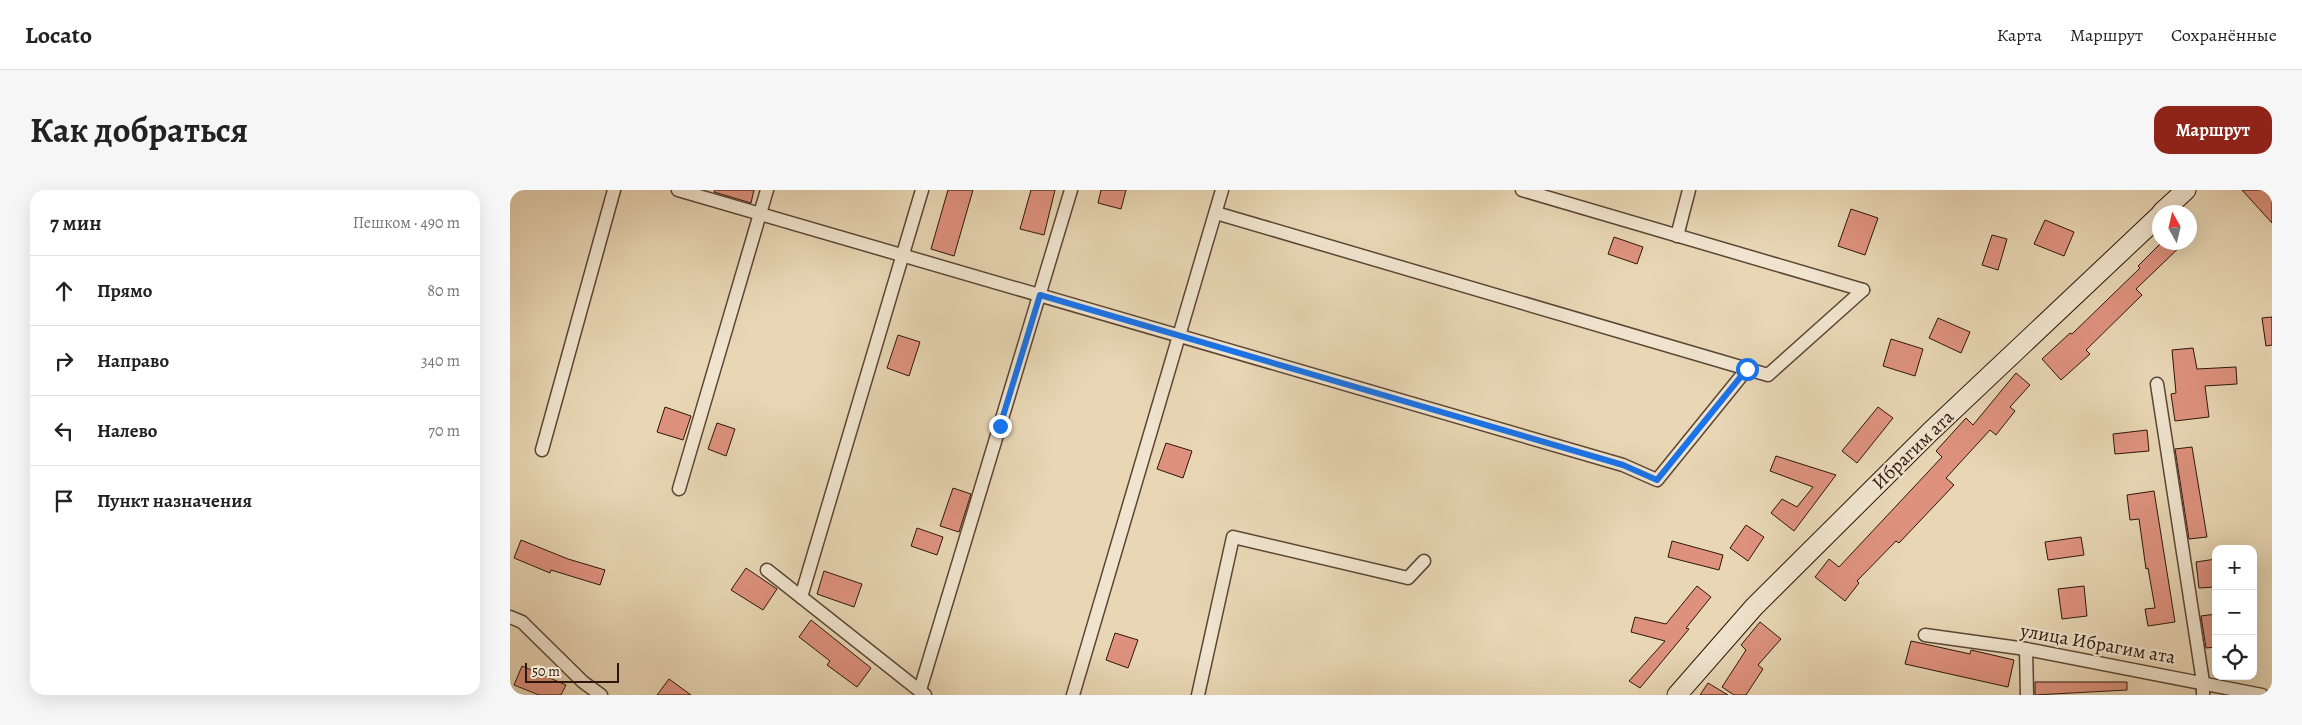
<!DOCTYPE html>
<html lang="ru">
<head>
<meta charset="utf-8">
<style>
	:root { --surface:#fff; --page:#f6f6f6; --text:#222; --muted:#767676; --line:#e0e0e0; --accent:#8f2418 }
	body { margin:0; font-family:Alegreya,serif; background:var(--page); color:var(--text) }
	.controls { position:absolute; right:15px; bottom:15px; display:grid; overflow:hidden; border-radius:10px; box-shadow:0 5px 20px #0002 }
	.controls button { width:45px; height:45px; display:grid; place-items:center; padding:0; border:0; border-bottom:1px solid var(--line); background:var(--surface); color:var(--text); font:25px sans-serif }
	.compass { position:absolute; left:1642px; top:15px; width:45px; height:45px; border-radius:50%; background:var(--surface); box-shadow:0 5px 20px #0002; rotate:352deg }
	.scale { position:absolute; left:15px; bottom:12px; width:94px; box-sizing:border-box; padding-left:5px; border:2px solid #2c160b; border-top:0; font-size:14px; line-height:18px; white-space:nowrap; color:#2c160b; -webkit-text-stroke:4px #f0e4ce; paint-order:stroke }
	.stop { position:absolute; width:15px; height:15px; margin:-11px; border:4px solid #1a73e8; border-radius:50%; background:#fff }
	.stop.end { background:#1a73e8; border-color:#fff; box-shadow:0 1px 5px #0008 }
	.list { margin:0; padding:0; list-style:none }
	h2 { display:flex; justify-content:space-between; align-items:center; height:65px; margin:0; padding:0 20px; font-size:21px }
	h2 small { font-size:16px; font-weight:400; color:var(--muted) }
	.list li { display:grid; grid-template-columns:32px 1fr auto; gap:15px; align-items:center; box-sizing:border-box; height:70px; padding:0 20px; border-top:1px solid var(--line) }
	.list b { display:block; font-size:19px; white-space:nowrap }
	.list em { font-size:16px; font-style:normal; color:var(--muted) }
	.icon { flex:none; width:28px; height:28px; fill:none; stroke:currentColor; stroke-width:2; stroke-linecap:round; stroke-linejoin:round }
	.map { position:relative; flex:none; width:1762px; height:505px; overflow:hidden; border-radius:15px }
	header { display:flex; align-items:center; gap:30px; box-sizing:border-box; height:70px; padding:0 25px; background:var(--surface); border-bottom:1px solid var(--line) }
	header strong { font-size:24px }
	nav { display:flex; gap:28px; margin-inline-start:auto; font-size:18px }
	.intro { display:flex; align-items:center; justify-content:space-between; box-sizing:border-box; height:120px; padding:0 30px }
	h1 { margin:0; font-size:35px }
	.button { padding:12px 22px; border-radius:15px; background:var(--accent); color:#fff; font-size:18px; font-weight:700 }
	main { display:flex; gap:30px; padding:0 30px }
	aside { flex:1; background:var(--surface); border-radius:15px; box-shadow:0 5px 20px #0002 }
	.map>svg:first-child { display:block }
	.building { fill:#de927e; stroke:#2c160b }
	.lines { fill:none; stroke-linecap:round; stroke-linejoin:round }
	.street-casing { stroke:#5b4635; stroke-width:15 }
	.secondary-casing { stroke:#2c160b; stroke-width:21 }
	.street { stroke:#f0e4ce; stroke-width:12 }
	.secondary { stroke:#f0e4ce; stroke-width:19 }
	.route { stroke:#1a73e8; stroke-width:6 }
	.labels { text-anchor:middle; dominant-baseline:central; stroke-width:4.5; stroke-linejoin:round; paint-order:stroke }
	.street-label { font-size:19px; fill:#2c160b; stroke:#f0e4ce }
</style>
</head>
<body>
<header>
<strong>Locato</strong>
<nav><a>Карта</a><a>Маршрут</a><a>Сохранённые</a></nav>
</header>
<div class="intro"><h1>Как добраться</h1><a class="button">Маршрут</a></div>
<main>
<aside>
<h2>7 мин<small>Пешком · 490 m</small></h2>
<ul class="list">
<li><svg class="icon" aria-label="ahead" viewBox="0 0 24 24"><path d="M12 20V5M6 11l6-6 6 6"/></svg><div><b>Прямо</b></div><em>80 m</em></li>
<li><svg class="icon" aria-label="right" viewBox="0 0 24 24"><path d="M7 20v-9h11M14 6l5 5-5 5"/></svg><div><b>Направо</b></div><em>340 m</em></li>
<li><svg class="icon" aria-label="left" viewBox="0 0 24 24"><path d="M17 20v-9H6M10 6l-5 5 5 5"/></svg><div><b>Налево</b></div><em>70 m</em></li>
<li><svg class="icon" aria-label="arrive" viewBox="0 0 24 24"><path d="M6 21V4h12l-3 4 3 4H6"/></svg><div><b>Пункт назначения</b></div></li>
</ul>
</aside>
<div class="map">
<svg width="1762" height="505" viewBox="0 0 1762 505">
	<rect width="100%" height="100%" fill="#e8d6b4"/>
	<filter id="stains"><feTurbulence type="fractalNoise" baseFrequency=".004" numOctaves="4"/><feColorMatrix values="0 0 0 0 .2 0 0 0 0 .09 0 0 0 0 .02 0 0 0 .5 -.17"/></filter>
	<radialGradient id="worn" r=".72"><stop offset=".6" stop-color="#630" stop-opacity="0"/><stop offset="1" stop-color="#630" stop-opacity=".3"/></radialGradient>
	<g class="building">
		<path d="M 205,0 L 244,0 L 241,13 L 204,2 Z"/>
		<path d="M 438,0 L 463,0 L 444,66 L 421,59 Z"/>
		<path d="M 521,0 L 545,0 L 534,45 L 510,39 Z"/>
		<path d="M 591,0 L 616,0 L 611,19 L 588,13 Z"/>
		<path d="M 1732,0 L 1758,0 L 1762,5 L 1762,33 Z"/>
		<path d="M 1341,19 L 1368,28 L 1355,65 L 1328,56 Z"/>
		<path d="M 1535,30 L 1564,42 L 1554,66 L 1524,54 Z"/>
		<path d="M 1482,45 L 1497,49 L 1488,80 L 1472,75 Z"/>
		<path d="M 1104,47 L 1133,57 L 1127,74 L 1098,64 Z"/>
		<path d="M 1652,52 L 1675,52 L 1626,99 L 1632,105 L 1576,160 L 1580,164 L 1551,190 L 1532,169 L 1560,143 L 1562,144 L 1630,78 L 1628,76 Z"/>
		<path d="M 1762,127 L 1762,155 L 1756,156 L 1752,128 Z"/>
		<path d="M 1428,128 L 1460,142 L 1451,163 L 1419,148 Z"/>
		<path d="M 388,145 L 410,152 L 399,186 L 377,178 Z"/>
		<path d="M 1381,149 L 1413,159 L 1405,186 L 1373,176 Z"/>
		<path d="M 1683,158 L 1687,179 L 1726,177 L 1727,194 L 1695,196 L 1699,227 L 1665,231 L 1661,204 L 1666,203 L 1662,160 Z"/>
		<path d="M 1506,183 L 1520,195 L 1500,217 L 1505,221 L 1486,245 L 1480,240 L 1436,288 L 1444,295 L 1389,353 L 1386,351 L 1347,391 L 1349,393 L 1335,411 L 1305,387 L 1319,369 L 1329,377 L 1432,267 L 1426,261 L 1456,228 L 1463,235 Z"/>
		<path d="M 155,217 L 181,226 L 173,250 L 147,242 Z"/>
		<path d="M 1368,217 L 1383,228 L 1347,273 L 1332,261 Z"/>
		<path d="M 207,233 L 225,239 L 216,266 L 198,259 Z"/>
		<path d="M 1637,240 L 1639,261 L 1605,264 L 1603,244 Z"/>
		<path d="M 656,253 L 682,261 L 673,288 L 647,279 Z"/>
		<path d="M 1682,257 L 1697,347 L 1679,349 L 1665,259 Z"/>
		<path d="M 1266,266 L 1326,285 L 1284,341 L 1261,323 L 1272,309 L 1287,317 L 1303,297 L 1260,281 Z"/>
		<path d="M 443,298 L 461,304 L 449,342 L 430,336 Z"/>
		<path d="M 1644,301 L 1665,432 L 1638,436 L 1635,419 L 1645,418 L 1638,378 L 1636,379 L 1629,329 L 1620,330 L 1617,305 Z"/>
		<path d="M 1236,335 L 1254,347 L 1238,371 L 1220,358 Z"/>
		<path d="M 407,338 L 433,347 L 427,365 L 401,356 Z"/>
		<path d="M 1571,347 L 1574,365 L 1538,370 L 1535,352 Z"/>
		<path d="M 11,350 L 58,369 L 95,380 L 90,395 L 41,380 L 40,383 L 4,368 Z"/>
		<path d="M 1162,351 L 1213,365 L 1209,380 L 1158,367 Z"/>
		<path d="M 1706,369 L 1706,397 L 1689,398 L 1686,372 Z"/>
		<path d="M 236,378 L 267,399 L 253,420 L 221,400 Z"/>
		<path d="M 314,381 L 352,394 L 344,417 L 307,404 Z"/>
		<path d="M 1187,396 L 1201,407 L 1176,438 L 1179,439 L 1130,498 L 1119,491 L 1155,451 L 1121,442 L 1125,427 L 1156,434 Z"/>
		<path d="M 1574,396 L 1577,426 L 1552,429 L 1548,399 Z"/>
		<path d="M 1706,424 L 1706,457 L 1696,458 L 1691,426 Z"/>
		<path d="M 301,430 L 361,478 L 347,497 L 317,475 L 320,471 L 289,447 Z"/>
		<path d="M 1250,432 L 1271,449 L 1248,475 L 1253,479 L 1236,505 L 1224,505 L 1212,497 L 1236,460 L 1231,455 Z"/>
		<path d="M 605,443 L 628,450 L 618,478 L 596,470 Z"/>
		<path d="M 1401,451 L 1460,464 L 1461,460 L 1504,470 L 1498,497 L 1395,474 Z"/>
		<path d="M 12,476 L 56,495 L 51,505 L 29,505 L 4,495 Z"/>
		<path d="M 159,489 L 181,505 L 147,505 Z"/>
		<path d="M 1525,492 L 1617,492 L 1617,500 L 1525,505 Z"/>
		<path d="M 1198,493 L 1218,505 L 1190,505 Z"/>
	</g>
	<g class="lines">
		<defs>
			<g id="street">
				<path d="M 168,0 L 1113,275 L 1147,290 L 1237,179"/>
				<path d="M 1012,0 L 1353,100"/>
				<path d="M 706,23 L 1258,185 L 1353,100"/>
				<path d="M 1167,46 L 1179,0"/>
				<path d="M 1647,194 L 1693,492 L 1693,505"/>
				<path d="M 32,260 L 104,0"/>
				<path d="M 169,299 L 257,0"/>
				<path d="M 257,380 L 415,505"/>
				<path d="M 291,407 L 412,0"/>
				<path d="M 0,427 L 12,432 L 73,492 L 91,505"/>
				<path d="M 1415,445 L 1516,459 L 1752,505"/>
				<path d="M 1516,459 L 1517,505"/>
				<path d="M 410,500 L 561,0"/>
				<path d="M 563,505 L 712,0"/>
				<path d="M 688,505 L 723,347 L 898,388 L 914,371"/>
			</g>
			<g id="secondary">
				<path d="M 1652,22 L 1676,0"/>
				<path d="M 1167,505 L 1244,417 L 1420,242 L 1650,25"/>
			</g>
		</defs>
		<use href="#street" class="street-casing"/>
		<use href="#secondary" class="secondary-casing"/>
		<use href="#street" class="street"/>
		<use href="#secondary" class="secondary"/>
	</g>
	<g class="lines">
		<path class="route" d="M 490,236 L 530,105 L 1113,275 L 1147,290 L 1237,179"/>
	</g>
	<g class="labels">
		<g class="street-label">
			<text transform="translate(1403 260) rotate(-44)">Ибрагим ата</text>
			<text transform="translate(1588 454) rotate(10)">улица Ибрагим ата</text>
		</g>
	</g>
	<rect width="100%" height="100%" filter="url(#stains)"/>
	<rect width="100%" height="100%" fill="url(#worn)"/>
</svg>
<div class="controls">
<button>+</button>
<button>−</button>
<button><svg class="icon" aria-label="locate" viewBox="0 0 24 24"><circle cx="12" cy="12" r="6"/><path d="M12 2v4M12 18v4M2 12h4M18 12h4"/></svg></button>
</div>
<svg class="compass" viewBox="-18 -18 36 36"><path d="M0-13l5 13h-10z" fill="#e53935"/><path d="M0 13l5-13h-10z" fill="#767676"/></svg>
<div class="scale">50 m</div>
<div class="stop" style="left:1237px;top:179px"></div>
<div class="stop end" style="left:490px;top:236px"></div>
</div>
</main>
</body>
</html>
